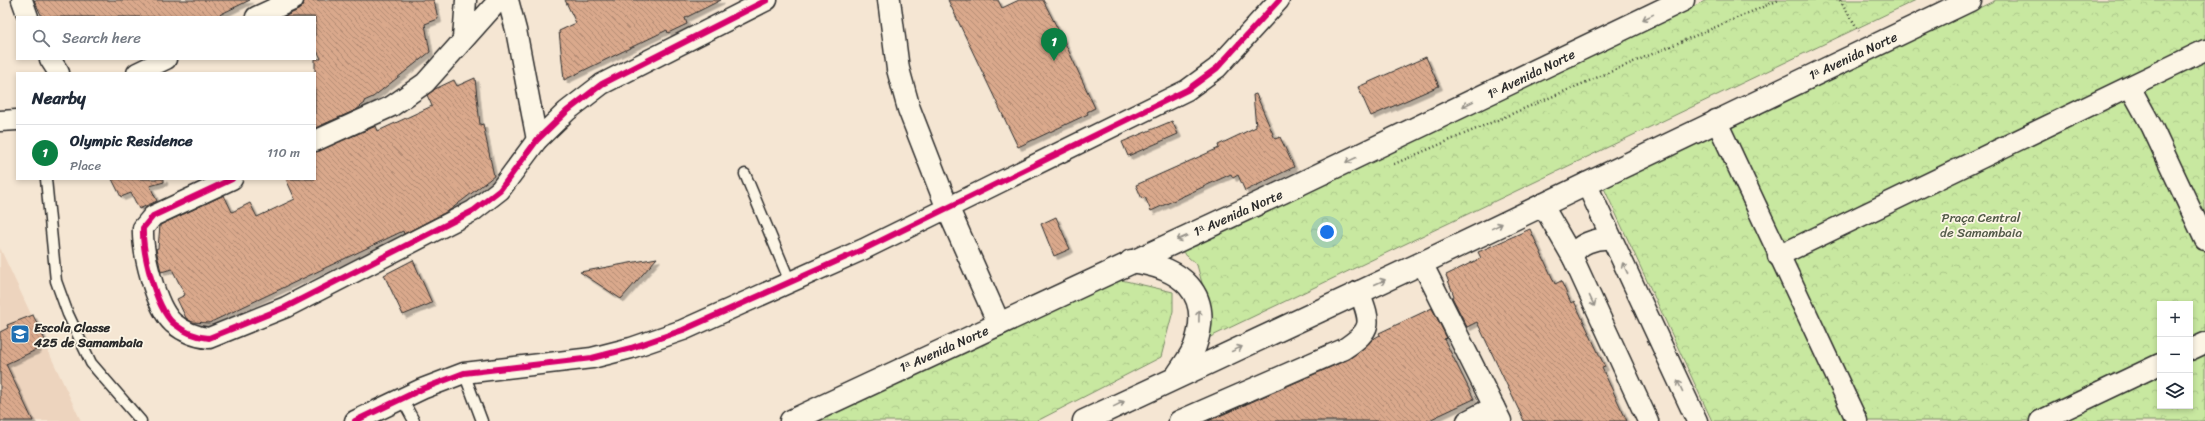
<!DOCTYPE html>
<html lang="en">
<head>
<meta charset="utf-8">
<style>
	:root { --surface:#fff; --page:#f6f6f7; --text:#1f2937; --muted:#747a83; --line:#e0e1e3; --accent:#0b8043 }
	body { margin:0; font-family:Sriracha,sans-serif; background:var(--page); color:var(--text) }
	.controls { position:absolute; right:12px; bottom:12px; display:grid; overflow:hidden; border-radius:0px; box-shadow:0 2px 6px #0003 }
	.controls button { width:36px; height:36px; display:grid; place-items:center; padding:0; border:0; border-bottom:1px solid var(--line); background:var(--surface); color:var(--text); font:20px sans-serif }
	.you { position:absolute; left:1327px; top:232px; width:14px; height:14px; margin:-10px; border:3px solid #fff; border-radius:50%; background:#1a73e8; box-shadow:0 0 0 6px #1a73e833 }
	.badge { display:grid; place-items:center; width:26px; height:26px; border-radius:50%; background:var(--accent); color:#fff; font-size:13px; font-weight:700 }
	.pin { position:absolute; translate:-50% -33px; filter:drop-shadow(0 1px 2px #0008) }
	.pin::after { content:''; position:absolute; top:21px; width:14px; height:12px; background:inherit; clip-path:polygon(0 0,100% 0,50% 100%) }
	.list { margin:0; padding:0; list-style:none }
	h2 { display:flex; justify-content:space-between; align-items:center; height:52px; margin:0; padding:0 16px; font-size:17px }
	h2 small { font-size:13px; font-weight:400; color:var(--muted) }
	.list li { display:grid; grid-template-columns:26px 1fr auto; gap:12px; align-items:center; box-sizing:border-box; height:56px; padding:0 16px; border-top:1px solid var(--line) }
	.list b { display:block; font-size:15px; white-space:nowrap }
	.list p { margin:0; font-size:13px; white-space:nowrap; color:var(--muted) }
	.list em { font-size:13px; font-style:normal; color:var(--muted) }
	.icon { flex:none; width:22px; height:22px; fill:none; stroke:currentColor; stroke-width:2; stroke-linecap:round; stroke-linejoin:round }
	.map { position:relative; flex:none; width:2205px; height:421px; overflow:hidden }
	.search { position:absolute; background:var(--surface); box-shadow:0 2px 6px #0003; left:16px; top:16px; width:300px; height:44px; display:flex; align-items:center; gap:10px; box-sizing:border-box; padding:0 14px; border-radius:0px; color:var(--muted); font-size:15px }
	.panel { position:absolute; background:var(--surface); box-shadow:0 2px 6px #0003; left:16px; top:72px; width:300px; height:108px; border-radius:0px }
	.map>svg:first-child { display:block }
	.built { fill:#edd4be }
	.park { fill:url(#park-crowns); stroke:#7a8a66; fill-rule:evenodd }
	.building { fill:url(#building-back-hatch); stroke:#2b2b2b; filter:url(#shadow) }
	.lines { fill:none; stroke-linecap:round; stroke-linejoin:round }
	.service-casing { stroke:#2b2b2b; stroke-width:13 }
	.minor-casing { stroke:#2b2b2b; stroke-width:23 }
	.tertiary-casing { stroke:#2b2b2b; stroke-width:25 }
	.secondary-casing { stroke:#2b2b2b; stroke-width:25 }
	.path { stroke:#2b2b2b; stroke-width:2.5; stroke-dasharray:1 3; stroke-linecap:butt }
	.service { stroke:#fcf5e5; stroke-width:10 }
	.minor { stroke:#fcf5e5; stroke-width:20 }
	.tertiary { stroke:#fcf5e5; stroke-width:22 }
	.secondary { stroke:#fcf5e5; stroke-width:22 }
	.cycleway-casing { stroke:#fcf5e5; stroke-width:8 }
	.cycleway { stroke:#d6006c; stroke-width:6 }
	.oneway { stroke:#949088 }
	.labels { text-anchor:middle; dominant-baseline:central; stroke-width:3.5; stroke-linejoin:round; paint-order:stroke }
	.street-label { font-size:13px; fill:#2b2b2b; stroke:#fcf5e5 }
	.park-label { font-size:13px; fill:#525a48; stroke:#fcf5e5 }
	.poi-label { font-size:13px; font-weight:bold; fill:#2b2b2b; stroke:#fcf5e5; text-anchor:start }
</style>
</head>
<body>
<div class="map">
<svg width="2205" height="421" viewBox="0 0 2205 421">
	<defs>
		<pattern id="park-crowns" width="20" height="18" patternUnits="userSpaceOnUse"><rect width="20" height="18" fill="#c8e8a0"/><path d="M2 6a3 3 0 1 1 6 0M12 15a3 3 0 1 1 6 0" fill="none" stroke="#acc78a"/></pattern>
		<pattern id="building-back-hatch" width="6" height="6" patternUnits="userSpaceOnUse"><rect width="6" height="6" fill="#daa98c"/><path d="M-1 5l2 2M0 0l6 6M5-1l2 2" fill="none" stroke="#b18a73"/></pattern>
		<filter id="shadow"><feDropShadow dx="3.5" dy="3.5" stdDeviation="0" flood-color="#0004"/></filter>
	</defs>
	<rect width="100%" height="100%" fill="#f5e6d3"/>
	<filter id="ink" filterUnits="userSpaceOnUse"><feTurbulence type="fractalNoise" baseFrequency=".025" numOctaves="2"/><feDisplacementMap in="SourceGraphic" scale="8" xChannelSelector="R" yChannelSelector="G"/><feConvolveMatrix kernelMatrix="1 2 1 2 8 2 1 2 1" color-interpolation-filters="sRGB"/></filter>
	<g filter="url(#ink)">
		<path class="built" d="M 0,248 L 81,421 L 0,421 Z"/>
		<g class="park">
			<path d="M 1707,0 L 1916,0 L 1204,340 L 1207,301 L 1197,265 L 1178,248 Z"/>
			<path d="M 1996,0 L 2205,0 L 2205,421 L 1712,421 L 1603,186 ZM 2160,304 L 2190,304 L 2190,406 L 2160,406 Z"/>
			<path d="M 1117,279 L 1173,292 L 1173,311 L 1161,357 L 1037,421 L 805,421 Z"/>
		</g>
		<g class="building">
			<path d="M 34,0 L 250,0 L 215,17 L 42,17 Z"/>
			<path d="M 304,0 L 434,0 L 438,19 L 425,24 L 430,52 L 373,97 L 364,101 L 365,103 L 356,110 L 315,128 L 315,59 L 321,59 L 315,46 L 315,17 L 284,17 L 298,10 L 303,6 Z"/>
			<path d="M 565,0 L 721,0 L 685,18 L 687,24 L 668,33 L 667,30 L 564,80 L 559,31 L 576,23 Z"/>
			<path d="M 948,0 L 998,0 L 1002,8 L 1019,0 L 1043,0 L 1065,43 L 1095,108 L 1087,112 L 1088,114 L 1018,147 Z"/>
			<path d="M 1426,57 L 1439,86 L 1371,116 L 1358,87 Z"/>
			<path d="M 475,78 L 480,125 L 483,124 L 494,176 L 450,210 L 404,234 L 403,231 L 209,323 L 192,322 L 186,318 L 177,299 L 185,295 L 172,269 L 161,272 L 156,249 L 158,248 L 160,225 L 224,195 L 232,212 L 250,203 L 257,217 L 295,199 L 286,179 L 315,179 L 315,152 L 376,126 L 378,131 L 432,106 L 427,95 L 435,89 L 454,80 L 457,86 Z"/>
			<path d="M 1256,94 L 1275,139 L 1280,137 L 1294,167 L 1245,191 L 1238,175 L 1233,178 L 1231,174 L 1151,211 L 1145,197 L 1142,199 L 1136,185 L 1219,148 L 1218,145 L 1256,127 L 1253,95 Z"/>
			<path d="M 1172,121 L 1178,134 L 1128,156 L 1122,142 Z"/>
			<path d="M 112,179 L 164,179 L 164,182 L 150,186 L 157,201 L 139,209 L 131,193 L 121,197 Z"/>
			<path d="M 1056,217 L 1070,249 L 1054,256 L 1041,224 Z"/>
			<path d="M 1530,229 L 1555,284 L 1561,281 L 1571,303 L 1574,301 L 1605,367 L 1602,368 L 1627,421 L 1524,421 L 1477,322 L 1467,327 L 1452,297 L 1454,296 L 1446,275 L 1481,258 L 1478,252 Z"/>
			<path d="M 657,258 L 621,299 L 580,272 Z"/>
			<path d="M 413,260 L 432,303 L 403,315 L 384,275 Z"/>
			<path d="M 1432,308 L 1447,338 L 1444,339 L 1474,399 L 1427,421 L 1208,421 L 1349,359 L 1373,339 L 1380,335 L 1379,333 Z"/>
			<path d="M 33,315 L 45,340 L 36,344 L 38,349 L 6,364 L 33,421 L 0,421 L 0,332 L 8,328 L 7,325 Z"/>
		</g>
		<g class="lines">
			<defs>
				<g id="service">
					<path d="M 745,174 L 790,282"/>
					<path d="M 46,179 L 56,281 L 68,314 L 91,363 L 141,421"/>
					<path d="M 464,373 L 482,421"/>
					<path d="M 402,399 L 414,421"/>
				</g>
				<g id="minor">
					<path d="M 22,0 L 28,17"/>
					<path d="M 508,0 L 516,30 L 537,140"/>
					<path d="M 256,17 L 293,0"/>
					<path d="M 463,38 L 466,0"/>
					<path d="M 50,59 L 59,73"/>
					<path d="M 137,73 L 166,59"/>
					<path d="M 2130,87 L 2152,127 L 2205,240"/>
					<path d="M 1716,120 L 1857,421"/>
					<path d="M 0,121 L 17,120"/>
					<path d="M 315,141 L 392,106 L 425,83 L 499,0"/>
					<path d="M 232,179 L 153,216 L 143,228 C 142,251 155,306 173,323 C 184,332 195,337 209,338 L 286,307 L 473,211 L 500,190 L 537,140 L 567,111 L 602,84 L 767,0"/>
					<path d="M 1586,183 L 1697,421"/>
					<path d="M 1542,204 L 1573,258 L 1648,421"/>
					<path d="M 1778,256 L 2205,50"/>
					<path d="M 1573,258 C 1576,243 1597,238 1611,239"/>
					<path d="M 1422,263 L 1501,421"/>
					<path d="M 2190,350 L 2205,343"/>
					<path d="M 355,421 L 422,389 L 464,373 L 592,358 L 631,348 L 683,330 L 864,249 L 1187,90 L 1217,68 L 1279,0"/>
					<path d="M 1179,421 L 1344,349 C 1374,329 1371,323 1359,291"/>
					<path d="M 1467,421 L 1494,407"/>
					<path d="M 2040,421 L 2160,364"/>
				</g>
				<path id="tertiary" d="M 889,0 L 898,69 L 909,109 L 948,209 L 999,324"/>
				<g id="secondary">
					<path d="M 1131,261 C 1180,267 1214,292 1195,346 C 1191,357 1182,367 1176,377"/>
					<path d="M 791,421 L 1285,191 L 1683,0"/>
					<path d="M 1084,421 L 1422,263 L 1970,0"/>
				</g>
			</defs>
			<use href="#service" class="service-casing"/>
			<use href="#minor" class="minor-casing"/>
			<use href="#tertiary" class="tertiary-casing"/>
			<use href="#secondary" class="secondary-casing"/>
			<g class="path">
				<path d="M 1840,0 L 1859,31"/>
				<path d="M 1394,164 L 1779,0"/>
			</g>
			<use href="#service" class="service"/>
			<use href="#minor" class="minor"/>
			<use href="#tertiary" class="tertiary"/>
			<use href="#secondary" class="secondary"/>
			<defs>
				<g id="cycleway">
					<path d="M 232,179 L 153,216 L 143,228 C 142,251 155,306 173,323 C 184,332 195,337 209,338 L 286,307 L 473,211 L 500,190 L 537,140 L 567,111 L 602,84 L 767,0"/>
					<path d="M 355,421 L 422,389 L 464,373 L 592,358 L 631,348 L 683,330 L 864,249 L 1187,90 L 1217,68 L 1279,0"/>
				</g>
			</defs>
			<use href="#cycleway" class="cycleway-casing"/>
			<use href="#cycleway" class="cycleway"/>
		</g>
		<defs><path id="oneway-shaft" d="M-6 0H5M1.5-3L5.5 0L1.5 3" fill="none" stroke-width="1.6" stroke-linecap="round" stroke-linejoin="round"/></defs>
		<g class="oneway">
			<use href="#oneway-shaft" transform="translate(1648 17) rotate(154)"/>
			<use href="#oneway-shaft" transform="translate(1468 104) rotate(154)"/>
			<use href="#oneway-shaft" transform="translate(1351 160) rotate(155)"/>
			<use href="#oneway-shaft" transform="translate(1497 226) rotate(-26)"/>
			<use href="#oneway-shaft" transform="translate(1182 238) rotate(156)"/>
			<use href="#oneway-shaft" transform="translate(1625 268) rotate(-115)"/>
			<use href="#oneway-shaft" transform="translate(1380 282) rotate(-24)"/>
			<use href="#oneway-shaft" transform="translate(1592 301) rotate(65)"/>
			<use href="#oneway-shaft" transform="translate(1199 316) rotate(-89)"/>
			<use href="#oneway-shaft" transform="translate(1237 349) rotate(-25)"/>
			<use href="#oneway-shaft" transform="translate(1680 386) rotate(-115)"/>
			<use href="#oneway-shaft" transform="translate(1119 404) rotate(-26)"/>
		</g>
	</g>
	<defs>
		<symbol id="school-square" viewBox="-11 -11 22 22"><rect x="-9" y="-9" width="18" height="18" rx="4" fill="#1f6fb2" stroke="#fcf5e5"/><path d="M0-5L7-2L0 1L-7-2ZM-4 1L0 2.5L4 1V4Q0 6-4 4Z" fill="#fff"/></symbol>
	</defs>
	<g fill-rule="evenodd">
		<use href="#school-square" x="9" y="323" width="22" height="22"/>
	</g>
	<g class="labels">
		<g class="street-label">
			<text transform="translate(1853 56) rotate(-25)">1ᵃ Avenida Norte</text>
			<text transform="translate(1531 74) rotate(-26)">1ᵃ Avenida Norte</text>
			<text transform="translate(1238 213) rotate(-24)">1ᵃ Avenida Norte</text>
			<text transform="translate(944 349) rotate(-24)">1ᵃ Avenida Norte</text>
		</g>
		<g class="park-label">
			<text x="1981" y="217">Praça Central<tspan x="1981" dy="15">de Samambaia</tspan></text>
		</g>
		<g class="poi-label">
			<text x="34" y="327">Escola Classe<tspan x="34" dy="15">425 de Samambaia</tspan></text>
		</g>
	</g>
</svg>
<div class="controls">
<button>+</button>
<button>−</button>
<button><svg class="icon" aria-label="layers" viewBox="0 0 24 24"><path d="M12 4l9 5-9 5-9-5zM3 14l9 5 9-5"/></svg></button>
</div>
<div class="you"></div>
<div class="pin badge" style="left:1054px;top:61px">1</div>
<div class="search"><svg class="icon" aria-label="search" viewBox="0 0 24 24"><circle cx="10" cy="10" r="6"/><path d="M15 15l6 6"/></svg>Search here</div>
<section class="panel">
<h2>Nearby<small></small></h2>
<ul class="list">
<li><span class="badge">1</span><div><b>Olympic Residence</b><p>Place</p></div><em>110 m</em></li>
</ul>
</section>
</div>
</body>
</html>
